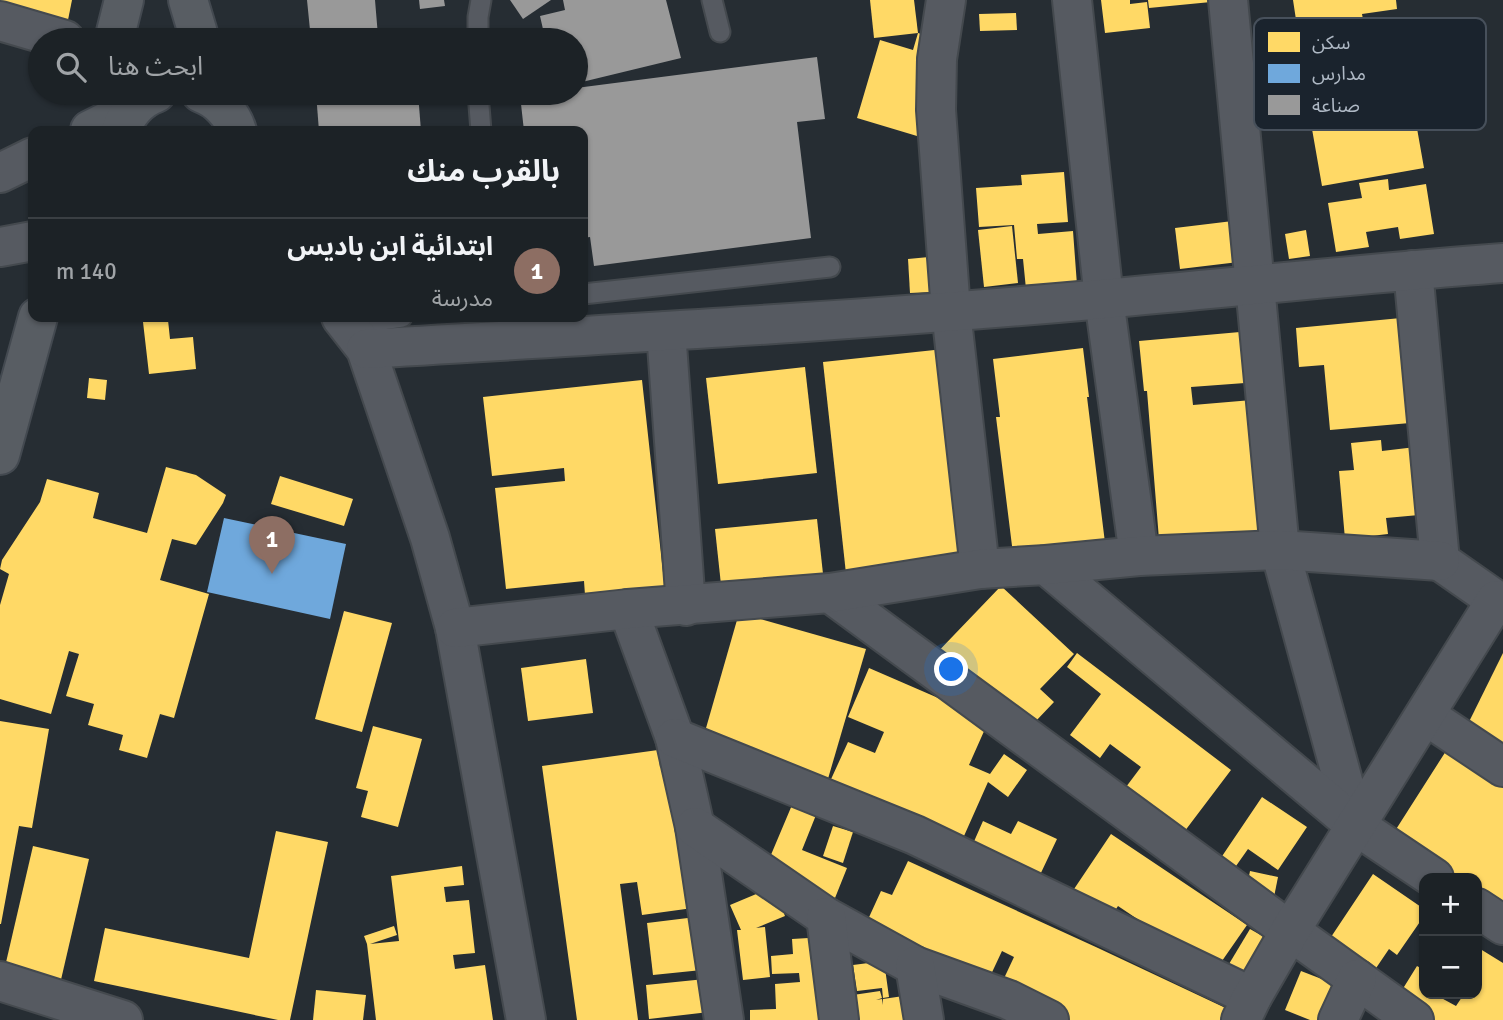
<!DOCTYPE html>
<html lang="ar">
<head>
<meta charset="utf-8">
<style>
	:root { --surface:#1c2226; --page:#292f32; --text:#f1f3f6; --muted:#a0a4a7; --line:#3a3f43; --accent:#8c9099 }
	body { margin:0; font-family:Signika,"Noto Sans Arabic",sans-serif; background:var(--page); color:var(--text); direction:rtl }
	.controls { position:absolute; right:21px; bottom:21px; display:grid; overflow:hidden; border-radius:14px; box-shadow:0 2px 5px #0004 }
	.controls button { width:63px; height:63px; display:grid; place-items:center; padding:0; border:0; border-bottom:2px solid var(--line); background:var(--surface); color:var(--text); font:35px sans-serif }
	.you { position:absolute; left:952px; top:670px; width:24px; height:24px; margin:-18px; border:5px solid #fff; border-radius:50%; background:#1a73e8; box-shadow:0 0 0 10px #1a73e833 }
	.badge { display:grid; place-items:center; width:46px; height:46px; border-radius:50%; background:var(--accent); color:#fff; font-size:23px; font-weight:700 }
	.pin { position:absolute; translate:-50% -58px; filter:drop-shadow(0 2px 4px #0008) }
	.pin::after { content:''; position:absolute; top:37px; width:24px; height:21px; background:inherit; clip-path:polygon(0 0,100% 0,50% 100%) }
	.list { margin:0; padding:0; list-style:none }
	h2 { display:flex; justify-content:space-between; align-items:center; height:91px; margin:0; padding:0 28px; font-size:30px }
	h2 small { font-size:23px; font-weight:400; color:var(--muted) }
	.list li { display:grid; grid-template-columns:46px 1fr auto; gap:21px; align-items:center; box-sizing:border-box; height:105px; padding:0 28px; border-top:2px solid var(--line) }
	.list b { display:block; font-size:26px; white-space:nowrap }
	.list p { margin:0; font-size:23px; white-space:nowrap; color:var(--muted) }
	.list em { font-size:23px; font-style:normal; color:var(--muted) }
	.icon { flex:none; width:38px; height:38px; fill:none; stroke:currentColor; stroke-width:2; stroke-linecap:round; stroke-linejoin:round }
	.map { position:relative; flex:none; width:1503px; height:1020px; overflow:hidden; direction:ltr }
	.search { position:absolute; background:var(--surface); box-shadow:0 2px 5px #0004; left:28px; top:28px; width:560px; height:77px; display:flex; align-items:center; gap:18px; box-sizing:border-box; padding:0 24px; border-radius:38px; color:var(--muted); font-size:26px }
	.panel { position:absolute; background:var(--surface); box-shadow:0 2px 5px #0004; left:28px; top:126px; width:560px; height:196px; border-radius:14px; direction:rtl }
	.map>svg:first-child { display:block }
	.homes { fill:#ffd966 }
	.schools { fill:#6fa8dc }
	.industry { fill:#999 }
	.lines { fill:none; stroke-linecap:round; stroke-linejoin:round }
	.lane-casing { stroke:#44494e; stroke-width:23 }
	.street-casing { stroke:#44494e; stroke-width:42 }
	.primary-casing { stroke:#434950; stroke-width:42 }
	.lane { stroke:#565a61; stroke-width:19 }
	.street { stroke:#565a61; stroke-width:38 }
	.primary { stroke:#585d63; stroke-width:38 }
	.key { fill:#1a232d; stroke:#47505b; stroke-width:2 }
	.key-label { font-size:19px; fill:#afb9c5 }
</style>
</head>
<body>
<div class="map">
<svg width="1503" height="1020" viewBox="0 0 1503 1020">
	<rect width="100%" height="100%" fill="#262d33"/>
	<g class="homes">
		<path d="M 0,0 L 72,0 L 65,35 L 0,22 Z"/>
		<path d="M 870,0 L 914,0 L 918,33 L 874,38 Z"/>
		<path d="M 1101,0 L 1130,0 L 1130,4 L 1147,2 L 1150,28 L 1105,33 Z"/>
		<path d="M 1148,0 L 1211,0 L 1211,2 L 1149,8 Z"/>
		<path d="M 1293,0 L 1396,0 L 1397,9 L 1362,14 L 1365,30 L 1401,25 L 1408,75 L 1375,80 L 1373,68 L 1340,73 L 1342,87 L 1307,92 Z"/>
		<path d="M 1016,13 L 1017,30 L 980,31 L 979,14 Z"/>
		<path d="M 918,33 L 945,41 L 917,136 L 857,118 L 880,40 L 913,50 Z"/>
		<path d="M 1415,117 L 1424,168 L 1322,186 L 1312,129 L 1349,123 L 1350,128 Z"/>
		<path d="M 1064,172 L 1068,222 L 1037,224 L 1038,234 L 1073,231 L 1077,285 L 1026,289 L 1023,259 L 1017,259 L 1014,225 L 979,227 L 976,188 L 1022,185 L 1021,175 Z"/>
		<path d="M 1388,179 L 1389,190 L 1426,184 L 1434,234 L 1400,239 L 1398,227 L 1366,232 L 1369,247 L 1336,252 L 1328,203 L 1362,198 L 1359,183 Z"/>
		<path d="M 1241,220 L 1247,261 L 1180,269 L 1175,228 Z"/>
		<path d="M 1012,226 L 1018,283 L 984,287 L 978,230 Z"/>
		<path d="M 1306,230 L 1310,256 L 1289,259 L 1285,234 Z"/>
		<path d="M 929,257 L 931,292 L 910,293 L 908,259 Z"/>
		<path d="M 1401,318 L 1410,423 L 1330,430 L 1324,365 L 1299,367 L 1296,328 Z"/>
		<path d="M 168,320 L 170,339 L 193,337 L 196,369 L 149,374 L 143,322 Z"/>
		<path d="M 1240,332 L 1245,383 L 1191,387 L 1193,405 L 1252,400 L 1263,535 L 1161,564 L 1147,391 L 1144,391 L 1139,341 Z"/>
		<path d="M 953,348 L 978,577 L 848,592 L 823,362 Z"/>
		<path d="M 1083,348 L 1089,397 L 1087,397 L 1108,567 L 1016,578 L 996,417 L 1000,417 L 993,359 Z"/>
		<path d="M 805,367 L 817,473 L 718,484 L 706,378 Z"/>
		<path d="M 89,378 L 107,380 L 105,400 L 87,398 Z"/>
		<path d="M 642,380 L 666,600 L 586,609 L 584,581 L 506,589 L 495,488 L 565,481 L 564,468 L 492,476 L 483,397 Z"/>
		<path d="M 1381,440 L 1382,451 L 1424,446 L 1430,514 L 1386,518 L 1388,534 L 1345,539 L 1339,471 L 1354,470 L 1351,443 Z"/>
		<path d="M 166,467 L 196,475 L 226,495 L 223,503 L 196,545 L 172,539 L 160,580 L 209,594 L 174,718 L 160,714 L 147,758 L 119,750 L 123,735 L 88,725 L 94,704 L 66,696 L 79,654 L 69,651 L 51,714 L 0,699 L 0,605 L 9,574 L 0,569 L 2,560 L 40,502 L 47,479 L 99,493 L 93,518 L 147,533 Z"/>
		<path d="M 280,476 L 353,499 L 344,526 L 271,504 Z"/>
		<path d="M 817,519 L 824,583 L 722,594 L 715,529 Z"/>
		<path d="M 1001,586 L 1074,654 L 1040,689 L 1054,702 L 1016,742 L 930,660 Z"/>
		<path d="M 344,611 L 392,623 L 362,732 L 315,719 Z"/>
		<path d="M 739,613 L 866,649 L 825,789 L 700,749 Z"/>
		<path d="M 1077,653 L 1231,770 L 1175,844 L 1117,799 L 1141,767 L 1110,744 L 1100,758 L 1070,735 L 1101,694 L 1067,667 Z"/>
		<path d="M 1503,653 L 1503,756 L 1462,736 Z"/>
		<path d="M 586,659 L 593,713 L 528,721 L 521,668 Z"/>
		<path d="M 869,668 L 989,720 L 969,765 L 990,774 L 1004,754 L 1027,770 L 1008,797 L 988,782 L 960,845 L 827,788 L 848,742 L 875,753 L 884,732 L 848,717 Z"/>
		<path d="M 0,721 L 49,729 L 32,828 L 19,826 L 1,924 L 0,924 Z"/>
		<path d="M 373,726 L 422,739 L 398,827 L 361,817 L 368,791 L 356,788 Z"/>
		<path d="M 658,750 L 660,767 L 673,766 L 693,908 L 642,915 L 637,882 L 620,884 L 638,1020 L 577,1020 L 542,766 Z"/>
		<path d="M 1446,751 L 1503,788 L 1503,919 L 1477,902 L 1477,878 L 1439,878 L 1386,845 Z"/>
		<path d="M 1262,797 L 1307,827 L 1278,870 L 1248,849 L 1224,883 L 1210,874 Z"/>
		<path d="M 792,805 L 816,815 L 802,850 L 847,868 L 835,898 L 765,869 Z"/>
		<path d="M 983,821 L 1011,834 L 1018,821 L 1057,839 L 1039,877 L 972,846 Z"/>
		<path d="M 833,826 L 853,832 L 843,863 L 823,856 Z"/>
		<path d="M 276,831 L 328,842 L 290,1020 L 278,1020 L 94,981 L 105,928 L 249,958 Z"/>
		<path d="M 1111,834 L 1247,925 L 1215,971 L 1118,906 L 1107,923 L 1068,898 Z"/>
		<path d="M 33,846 L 89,859 L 60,984 L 4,971 Z"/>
		<path d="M 908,861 L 1098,948 L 1251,1020 L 1066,1020 L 999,989 L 1014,957 L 1002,951 L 987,983 L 865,926 L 881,891 L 892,895 Z"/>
		<path d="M 462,866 L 464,885 L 444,887 L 446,902 L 469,900 L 475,953 L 453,955 L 455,969 L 485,965 L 493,1020 L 376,1020 L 367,944 L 364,936 L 394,926 L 397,935 L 370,944 L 399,941 L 391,876 Z"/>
		<path d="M 1250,871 L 1278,877 L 1273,902 L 1245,896 Z"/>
		<path d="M 1373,874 L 1424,909 L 1424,916 L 1397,955 L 1389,949 L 1370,977 L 1325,946 Z"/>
		<path d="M 773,887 L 785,916 L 756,928 L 765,927 L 770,977 L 743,980 L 737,930 L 741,930 L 730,905 Z"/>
		<path d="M 696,917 L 702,970 L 653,975 L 647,923 Z"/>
		<path d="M 1250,929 L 1285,949 L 1264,984 L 1229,964 Z"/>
		<path d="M 825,937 L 829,1020 L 750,1020 L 750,1010 L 776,1009 L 775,984 L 800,982 L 799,973 L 772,974 L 771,956 L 793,954 L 792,939 Z"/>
		<path d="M 1477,947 L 1503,963 L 1503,1020 L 1423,1020 L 1394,1003 L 1417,966 L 1424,970 L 1424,994 L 1434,994 L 1456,1006 L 1464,994 L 1477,994 Z"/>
		<path d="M 884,961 L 889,997 L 883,998 L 882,988 L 857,991 L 853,965 Z"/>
		<path d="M 1301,971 L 1363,995 L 1353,1020 L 1310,1020 L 1285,1010 Z"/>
		<path d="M 705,979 L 709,1012 L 649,1019 L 646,985 Z"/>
		<path d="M 316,990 L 366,995 L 363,1020 L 313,1020 Z"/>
		<path d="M 880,991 L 882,998 L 876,1000 L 882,999 L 883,1005 L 883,999 L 917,994 L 921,1020 L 857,1020 L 853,995 Z"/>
	</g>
	<path class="schools" d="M 224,518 L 346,544 L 330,619 L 207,592 Z"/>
	<g class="industry">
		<path d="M 307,0 L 375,0 L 378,36 L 413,32 L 413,40 L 311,40 Z"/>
		<path d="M 419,0 L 444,0 L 445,6 L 420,9 Z"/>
		<path d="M 510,0 L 551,0 L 523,19 Z"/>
		<path d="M 563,0 L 666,0 L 681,58 L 582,82 L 576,54 L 576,40 L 572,40 L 572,38 L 564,40 L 538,40 L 538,38 L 545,38 L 540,16 L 565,10 Z"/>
		<path d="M 817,57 L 825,119 L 797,122 L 811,238 L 594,266 L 590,237 L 583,238 L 583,131 L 524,131 L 520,95 L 535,93 L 576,93 L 576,88 Z"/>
		<path d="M 316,93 L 418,93 L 421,131 L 319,131 Z"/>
	</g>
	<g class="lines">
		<defs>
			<g id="lane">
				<path d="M 712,0 L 720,32"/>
				<path d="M 478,40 L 478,17 L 481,0"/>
				<path d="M 478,93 L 481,131"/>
				<path d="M 583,294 L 830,267"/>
				<path d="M 348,325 L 402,317"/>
			</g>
			<g id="street">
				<path d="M 946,0 L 937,59 L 936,110 L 951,311 L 980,569"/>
				<path d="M 1072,0 L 1104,299 L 1139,556"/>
				<path d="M 1228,0 L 1280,550 L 1355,825"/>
				<path d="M 0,21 L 65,40"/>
				<path d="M 0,173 L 33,157"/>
				<path d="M 0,247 L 33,241"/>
				<path d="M 1413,270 L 1440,561 L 1503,605"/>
				<path d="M 341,317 L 366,349 L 430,538 L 455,628 L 526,1020"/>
				<path d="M 666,331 L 686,606"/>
				<path d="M 366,349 C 612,334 858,321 1103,299 C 1237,287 1370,273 1503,263"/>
				<path d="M 1046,565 L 1355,825 L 1434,878"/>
				<path d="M 830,593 L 1290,931 L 1414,1020"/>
				<path d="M 628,609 L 675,738 L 695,827 L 724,1020"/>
				<path d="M 455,628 L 628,609 L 830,593 L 980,569 L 1046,565 L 1139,556 L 1280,550 L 1440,561"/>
				<path d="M 1425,715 L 1503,767"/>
				<path d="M 675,738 L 915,835 L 1252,997"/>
				<path d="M 695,827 L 826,917 L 915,966 L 1009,1000 L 1049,1020"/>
				<path d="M 1477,908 L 1503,925"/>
				<path d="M 826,917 L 839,1020"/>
				<path d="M 915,966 L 924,1020"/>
				<path d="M 0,981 L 123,1020"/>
				<path d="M 1241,1020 L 1252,997 L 1290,931 L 1496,600"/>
				<path d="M 1338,1020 L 1357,979"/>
			</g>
			<g id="primary">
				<path d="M 188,0 L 200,40"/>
				<path d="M 114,40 L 124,0"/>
				<path d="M 201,93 C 218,99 232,114 237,131"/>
				<path d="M 91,131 L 90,130 L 132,109"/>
				<path d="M 121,131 C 126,114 139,99 156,93"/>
				<path d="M 0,455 L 38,317"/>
			</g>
		</defs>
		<use href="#lane" class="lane-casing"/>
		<use href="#street" class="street-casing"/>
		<use href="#primary" class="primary-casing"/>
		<use href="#lane" class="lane"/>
		<use href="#street" class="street"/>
		<use href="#primary" class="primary"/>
	</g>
	<rect x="1254" y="18" width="232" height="112" rx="10" class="key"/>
	<rect x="1268" y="32" width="32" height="20" fill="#ffd966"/>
	<rect x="1268" y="64" width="32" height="19" fill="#6fa8dc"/>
	<rect x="1268" y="95" width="32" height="20" fill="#999"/>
	<g class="key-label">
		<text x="1312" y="49">سكن</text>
		<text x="1312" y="80">مدارس</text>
		<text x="1312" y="112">صناعة</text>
	</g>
</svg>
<div class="controls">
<button>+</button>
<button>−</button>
</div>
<div class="you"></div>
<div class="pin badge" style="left:272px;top:574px;background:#8d6e63">1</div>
<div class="search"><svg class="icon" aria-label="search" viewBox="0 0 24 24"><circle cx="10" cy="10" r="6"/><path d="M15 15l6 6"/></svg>ابحث هنا</div>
<section class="panel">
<h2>بالقرب منك<small></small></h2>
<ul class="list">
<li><span class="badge" style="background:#8d6e63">1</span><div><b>ابتدائية ابن باديس</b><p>مدرسة</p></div><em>140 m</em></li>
</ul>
</section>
</div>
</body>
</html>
